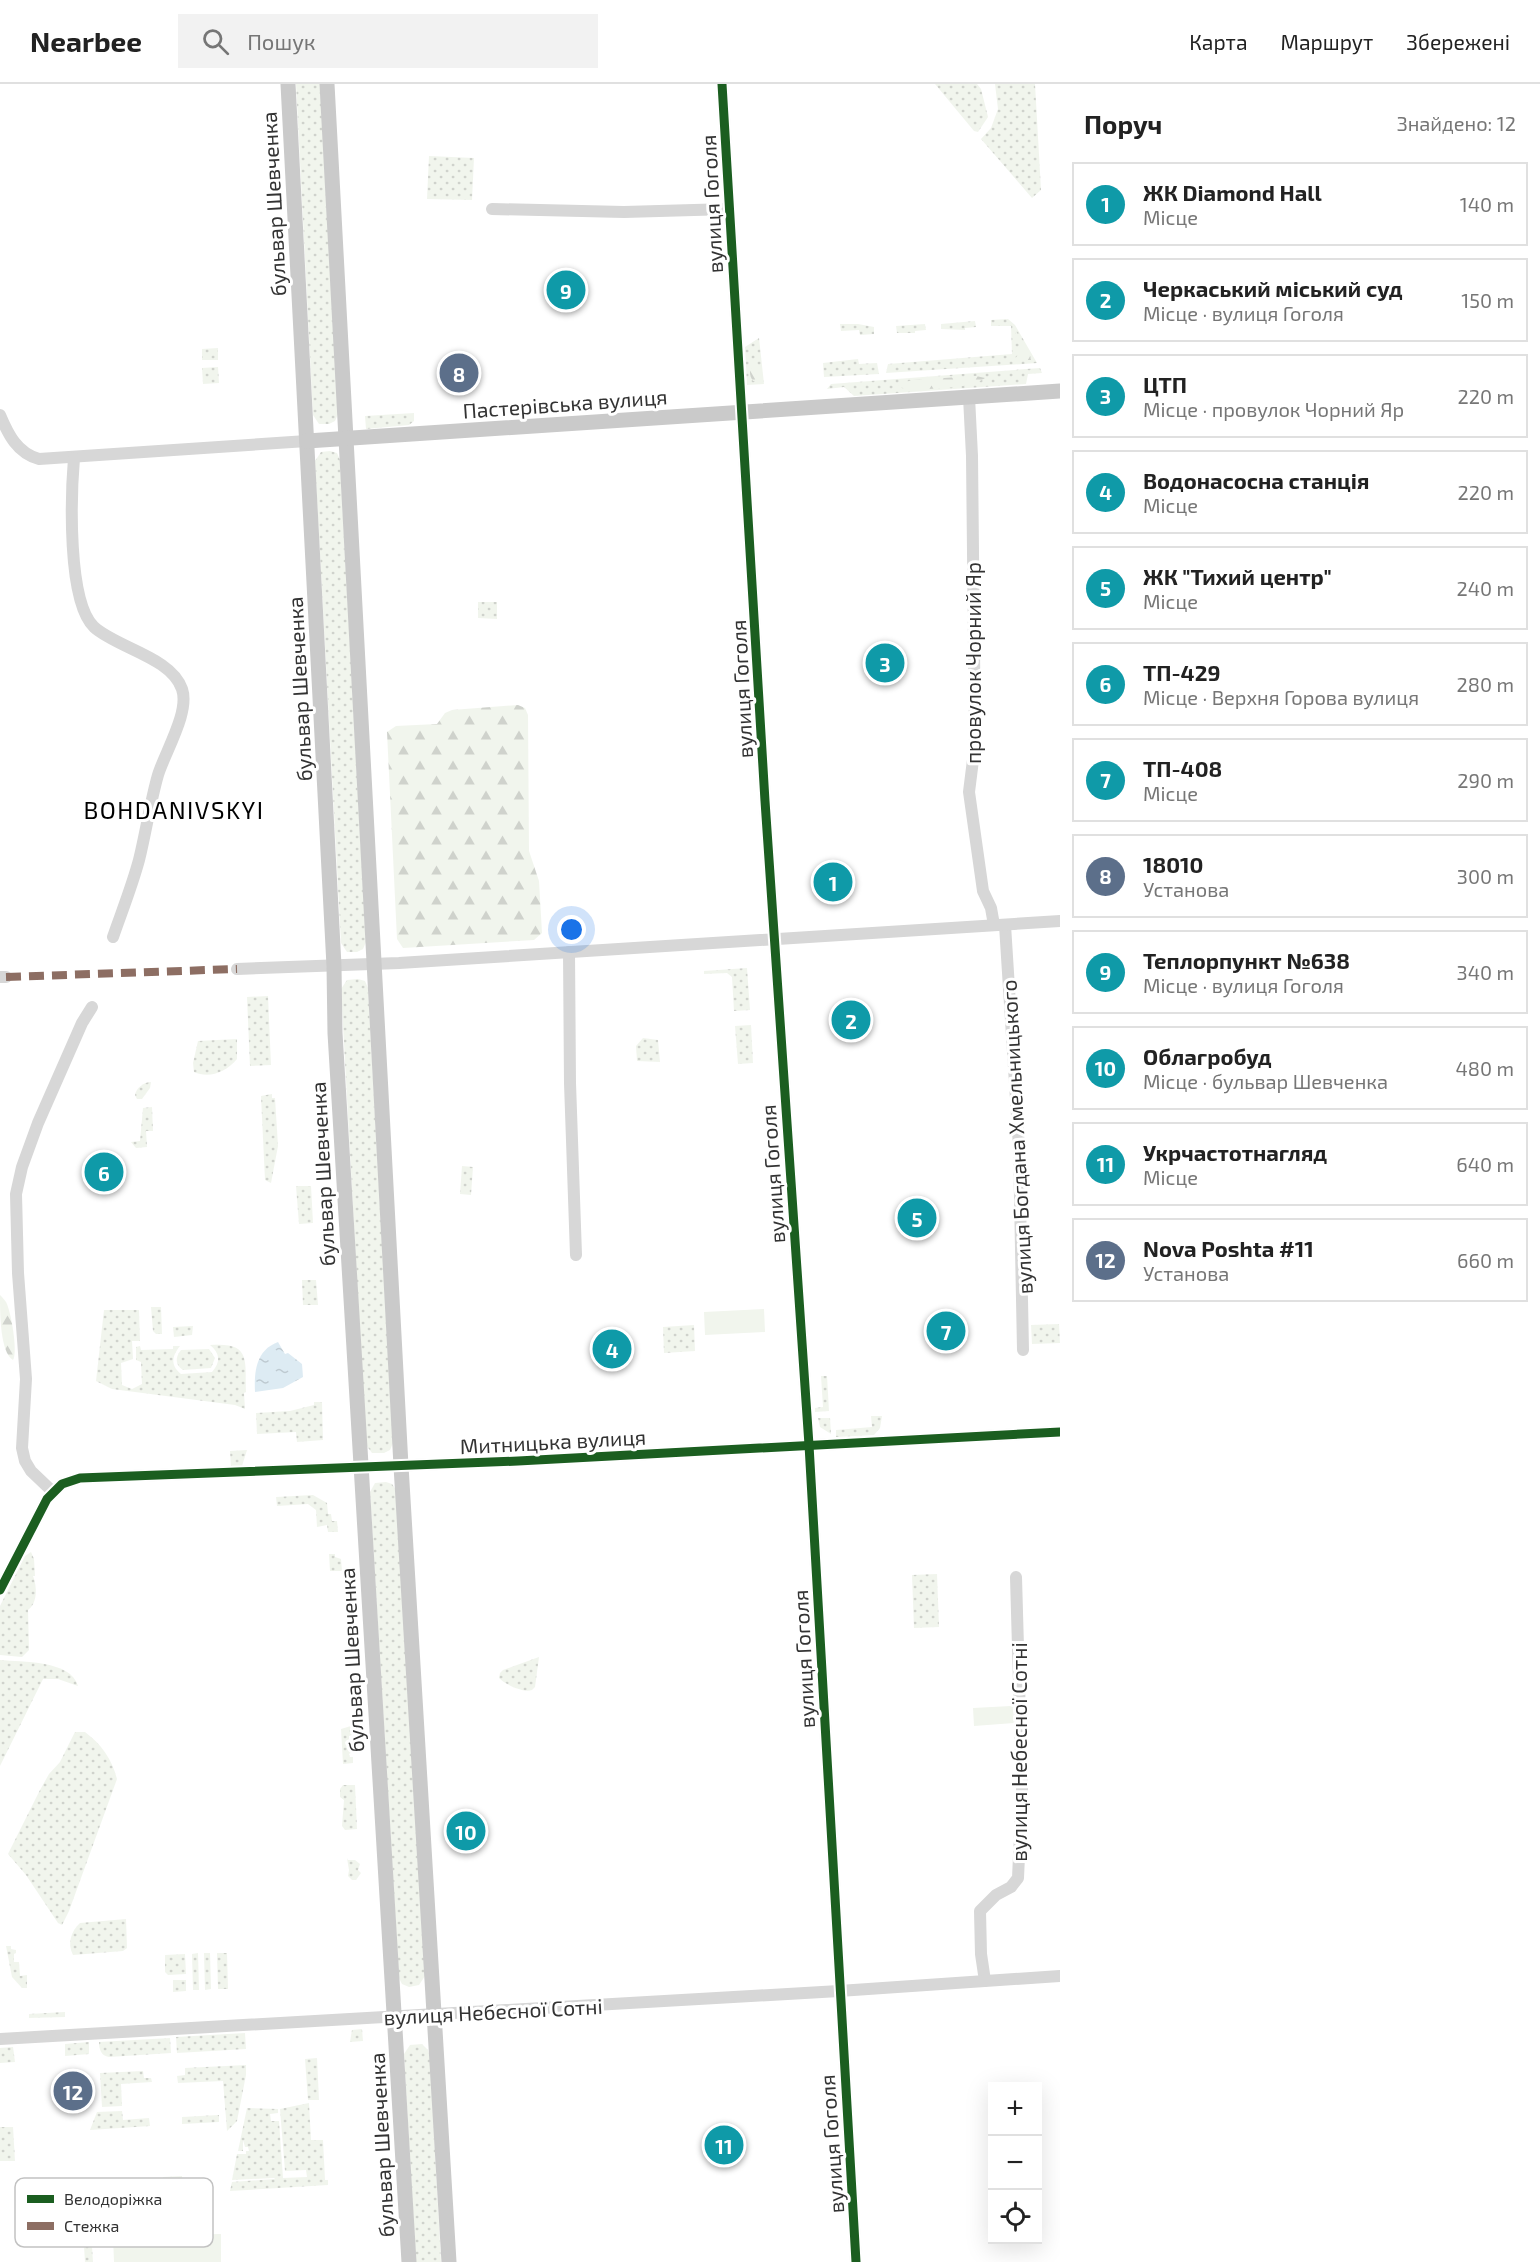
<!DOCTYPE html>
<html lang="uk">
<head>
<meta charset="utf-8">
<style>
	:root { --surface:#fff; --page:#f2f2f2; --text:#222; --muted:#767676; --line:#e0e0e0; --accent:#7a7a7a }
	body { margin:0; font-family:"Exo 2",sans-serif; background:var(--page); color:var(--text) }
	.controls { position:absolute; right:18px; bottom:18px; display:grid; overflow:hidden; border-radius:0px; box-shadow:0 6px 24px #0002 }
	.controls button { width:54px; height:54px; display:grid; place-items:center; padding:0; border:0; border-bottom:2px solid var(--line); background:var(--surface); color:var(--text); font:30px sans-serif }
	.you { position:absolute; left:572px; top:846px; width:21px; height:21px; margin:-15px; border:4px solid #fff; border-radius:50%; background:#1a73e8; box-shadow:0 0 0 9px #1a73e833 }
	.badge { display:grid; place-items:center; width:39px; height:39px; border-radius:50%; background:var(--accent); color:#fff; font-size:20px; font-weight:700 }
	.pin { position:absolute; translate:-50% -50%; border:3px solid #fff; box-shadow:0 2px 6px #0006 }
	.list { margin:0; padding:0; list-style:none }
	h2 { display:flex; justify-content:space-between; align-items:center; height:78px; margin:0; padding:0 24px; font-size:26px }
	h2 small { font-size:20px; font-weight:400; color:var(--muted) }
	.list li { display:grid; grid-template-columns:39px 1fr auto; gap:18px; align-items:center; box-sizing:border-box; height:84px; margin:0 12px 12px; padding:0 12px; border:2px solid var(--line); border-radius:0px }
	.list b { display:block; font-size:22px; white-space:nowrap }
	.list p { margin:0; font-size:20px; white-space:nowrap; color:var(--muted) }
	.list em { font-size:20px; font-style:normal; color:var(--muted) }
	.icon { flex:none; width:33px; height:33px; fill:none; stroke:currentColor; stroke-width:2; stroke-linecap:round; stroke-linejoin:round }
	.map { position:relative; flex:none; width:1060px; height:2178px; overflow:hidden }
	header { display:flex; align-items:center; gap:36px; box-sizing:border-box; height:84px; padding:0 30px; background:var(--surface); border-bottom:2px solid var(--line) }
	header strong { font-size:28px }
	nav { display:flex; gap:33px; margin-inline-start:auto; font-size:21px }
	.search { width:420px; height:54px; background:var(--page); display:flex; align-items:center; gap:15px; box-sizing:border-box; padding:0 21px; border-radius:0px; color:var(--muted); font-size:22px }
	main { display:flex }
	aside { flex:1; background:var(--surface) }
	.map>svg:first-child { display:block }
	.grass { fill:url(#grass-dots) }
	.forest { fill:url(#forest-firs) }
	.pitch { fill:#f1f5ed }
	.water { fill:url(#water-ripples) }
	.lines { fill:none; stroke-linecap:round; stroke-linejoin:round }
	.minor { stroke:#d7d7d7; stroke-width:12 }
	.major { stroke:#cacaca; stroke-width:15 }
	.quiet { stroke:#8d6e63; stroke-width:8; stroke-dasharray:15 8; stroke-linecap:butt }
	.cycleway-casing { stroke:#fff; stroke-width:13 }
	.cycleway { stroke:#1b5e20; stroke-width:9 }
	.labels { text-anchor:middle; dominant-baseline:central; stroke-width:6; stroke-linejoin:round; paint-order:stroke }
	.street-label { font-size:21px; fill:#333; stroke:#fff }
	.quarter-label { font-size:24px; letter-spacing:1.5px; fill:#000; stroke:#fff }
	.key { fill:#fff; stroke:#c2c2c2; stroke-width:1.5 }
	.key-label { font-size:16px; fill:#333 }
</style>
</head>
<body>
<header>
<strong>Nearbee</strong>
<div class="search"><svg class="icon" aria-label="search" viewBox="0 0 24 24"><circle cx="10" cy="10" r="6"/><path d="M15 15l6 6"/></svg>Пошук</div>
<nav><a>Карта</a><a>Маршрут</a><a>Збережені</a></nav>
</header>
<main>
<div class="map">
<svg width="1060" height="2178" viewBox="0 0 1060 2178">
	<defs>
		<pattern id="grass-dots" width="8" height="8" patternUnits="userSpaceOnUse" patternTransform="scale(1.5)"><rect width="8" height="8" fill="#f1f5ed"/><path d="M2 2h.1M6 6h.1" fill="none" stroke="#cfd2cc" stroke-width="1.8" stroke-linecap="round"/></pattern>
		<pattern id="forest-firs" width="22" height="20" patternUnits="userSpaceOnUse" patternTransform="scale(1.5)"><rect width="22" height="20" fill="#f1f5ed"/><path d="M5 1l3.5 6h-7zM16 11l3.5 6h-7z" fill="#cfd2cc"/></pattern>
		<pattern id="water-ripples" width="26" height="14" patternUnits="userSpaceOnUse" patternTransform="scale(1.5)"><rect width="26" height="14" fill="#ddebf3"/><path d="M2 4q2-2 4 0t4 0M15 11q2-2 4 0t4 0" fill="none" stroke="#becad1"/></pattern>
	</defs>
	<rect width="100%" height="100%" fill="#fff"/>
	<g class="grass">
		<path d="M 296,0 L 320,0 L 338,330 L 335,337 L 329,340 L 319,340 L 313,331 Z"/>
		<path d="M 935,0 L 977,0 L 981,5 L 988,33 L 978,48 L 974,47 Z"/>
		<path d="M 995,0 L 1035,0 L 1041,106 L 1032,114 L 981,55 L 991,44 L 998,25 Z"/>
		<path d="M 429,72 L 474,74 L 472,116 L 427,115 Z"/>
		<path d="M 1008,235 L 1015,241 L 1037,279 L 886,289 L 888,280 L 1012,270 L 1011,242 L 991,242 L 991,236 Z"/>
		<path d="M 975,237 L 976,243 L 965,244 L 965,246 L 941,245 L 941,240 Z"/>
		<path d="M 840,240 L 858,240 L 874,243 L 874,250 L 860,251 L 859,246 L 841,247 Z"/>
		<path d="M 925,240 L 926,246 L 915,247 L 915,249 L 897,249 L 896,242 Z"/>
		<path d="M 759,254 L 764,300 L 747,301 L 745,263 Z"/>
		<path d="M 218,264 L 218,276 L 202,276 L 202,265 Z"/>
		<path d="M 858,275 L 859,280 L 877,279 L 879,290 L 824,293 L 823,279 Z"/>
		<path d="M 218,283 L 219,299 L 203,300 L 202,284 Z"/>
		<path d="M 1040,284 L 1042,289 L 1028,290 L 1026,300 L 854,312 L 844,303 L 827,305 L 831,300 Z"/>
		<path d="M 414,329 L 414,337 L 409,341 L 366,345 L 365,332 Z"/>
		<path d="M 330,367 L 337,369 L 340,376 L 366,858 L 363,865 L 357,868 L 347,868 L 341,859 L 315,377 L 321,368 Z"/>
		<path d="M 478,518 L 497,518 L 497,535 L 478,534 Z"/>
		<path d="M 747,884 L 750,926 L 734,927 L 732,893 L 727,889 L 704,890 L 704,887 Z"/>
		<path d="M 358,895 L 365,897 L 368,904 L 393,1359 L 390,1366 L 384,1369 L 372,1369 L 366,1361 L 341,905 L 347,896 Z"/>
		<path d="M 268,912 L 271,981 L 250,982 L 247,913 Z"/>
		<path d="M 751,941 L 753,979 L 738,980 L 735,942 Z"/>
		<path d="M 643,954 L 658,956 L 660,978 L 637,977 L 636,962 Z"/>
		<path d="M 237,955 L 237,975 C 226,988 209,995 194,988 L 193,979 L 198,957 Z"/>
		<path d="M 151,998 L 150,1004 L 142,1015 L 137,1015 L 135,1011 C 136,1004 144,998 151,998 Z"/>
		<path d="M 272,1010 L 272,1014 L 275,1014 L 278,1062 L 271,1099 L 265,1096 L 261,1012 Z"/>
		<path d="M 152,1023 L 153,1047 L 146,1047 L 147,1063 L 136,1064 L 131,1058 L 140,1057 L 143,1024 Z"/>
		<path d="M 462,1082 L 473,1083 L 471,1111 L 460,1110 Z"/>
		<path d="M 296,1102 L 311,1102 L 313,1139 L 299,1140 Z"/>
		<path d="M 302,1196 L 316,1196 L 318,1221 L 303,1221 Z"/>
		<path d="M 151,1223 L 161,1223 L 162,1250 L 156,1250 L 153,1247 Z"/>
		<path d="M 104,1226 L 139,1226 L 140,1257 L 132,1257 L 133,1275 L 121,1279 L 122,1301 L 132,1305 L 142,1300 L 141,1278 L 136,1276 L 136,1263 L 140,1262 L 141,1266 L 173,1265 L 173,1262 L 180,1262 C 172,1272 170,1281 181,1290 L 212,1288 C 221,1278 220,1269 210,1261 C 251,1258 245,1275 246,1308 L 244,1309 L 245,1325 L 235,1321 L 112,1305 L 96,1297 Z"/>
		<path d="M 1059,1240 L 1060,1259 L 1032,1260 L 1031,1241 Z"/>
		<path d="M 694,1241 L 695,1267 L 664,1269 L 663,1243 Z"/>
		<path d="M 193,1242 L 192,1251 L 174,1253 L 173,1243 Z"/>
		<path d="M 209,1265 L 215,1274 L 211,1284 L 183,1286 C 175,1281 175,1273 181,1266 Z"/>
		<path d="M 821,1292 L 827,1292 L 829,1327 L 815,1328 L 815,1324 L 823,1323 Z"/>
		<path d="M 314,1318 L 322,1318 L 323,1356 L 297,1358 L 296,1348 L 257,1350 L 256,1329 L 290,1327 L 314,1321 Z"/>
		<path d="M 871,1332 L 882,1332 L 880,1344 L 874,1351 L 836,1353 L 836,1346 L 872,1343 Z"/>
		<path d="M 818,1334 L 830,1334 L 831,1350 L 820,1343 Z"/>
		<path d="M 247,1366 L 242,1382 L 231,1383 L 230,1367 Z"/>
		<path d="M 386,1398 L 392,1400 L 396,1406 L 425,1892 L 419,1901 L 409,1903 L 402,1900 L 399,1894 L 370,1408 L 375,1399 Z"/>
		<path d="M 313,1411 L 327,1419 L 328,1430 L 331,1430 L 332,1437 L 337,1437 L 338,1448 L 328,1448 L 327,1441 L 317,1443 L 316,1426 L 308,1420 L 277,1422 L 276,1413 Z"/>
		<path d="M 31,1468 L 34,1475 L 35,1492 L 33,1492 C 37,1502 38,1519 28,1526 L 29,1566 L 22,1573 L 0,1571 L 0,1522 L 25,1472 Z"/>
		<path d="M 329,1470 L 335,1470 L 335,1473 L 341,1475 L 342,1487 L 330,1487 Z"/>
		<path d="M 937,1490 L 939,1543 L 914,1544 L 912,1491 Z"/>
		<path d="M 539,1573 L 535,1603 L 532,1606 C 523,1609 506,1601 499,1594 L 500,1589 L 503,1586 Z"/>
		<path d="M 0,1576 C 22,1578 71,1576 78,1602 L 58,1595 L 43,1595 L 0,1682 Z"/>
		<path d="M 351,1642 L 352,1651 L 349,1652 L 349,1655 L 352,1657 L 352,1668 L 349,1670 L 350,1673 L 353,1673 L 353,1679 L 343,1680 L 341,1645 Z"/>
		<path d="M 75,1648 L 85,1648 C 101,1660 112,1675 117,1695 L 69,1827 L 62,1841 L 58,1839 L 26,1791 L 8,1770 L 40,1706 L 49,1690 L 60,1678 Z"/>
		<path d="M 343,1701 L 355,1701 L 357,1745 L 345,1746 L 342,1742 L 344,1716 L 340,1713 L 340,1705 Z"/>
		<path d="M 347,1774 L 348,1776 L 355,1776 L 360,1780 L 358,1786 L 361,1789 L 356,1796 L 352,1796 L 348,1792 L 349,1786 Z"/>
		<path d="M 126,1835 L 127,1864 L 123,1867 L 73,1871 C 67,1860 71,1847 80,1839 Z"/>
		<path d="M 6,1862 L 11,1862 L 11,1865 L 16,1866 L 16,1869 L 14,1870 L 14,1878 L 19,1878 L 20,1892 L 27,1891 L 27,1904 L 22,1904 L 12,1893 Z"/>
		<path d="M 198,1869 L 199,1906 L 193,1906 L 192,1870 Z"/>
		<path d="M 204,1869 L 210,1869 L 211,1905 L 205,1906 Z"/>
		<path d="M 217,1869 L 227,1869 L 228,1905 L 218,1905 Z"/>
		<path d="M 185,1870 L 186,1890 L 168,1891 L 165,1888 L 165,1871 Z"/>
		<path d="M 173,1896 L 186,1896 L 186,1907 L 173,1908 Z"/>
		<path d="M 65,1928 L 65,1933 L 29,1934 L 29,1930 Z"/>
		<path d="M 362,1945 L 363,1957 L 350,1958 L 352,1946 Z"/>
		<path d="M 245,1949 L 246,1965 L 177,1969 L 176,1953 Z"/>
		<path d="M 170,1954 L 171,1969 L 109,1973 C 101,1972 99,1965 99,1958 Z"/>
		<path d="M 89,1958 L 89,1970 L 65,1972 L 65,1960 Z"/>
		<path d="M 422,1960 L 428,1966 L 430,1973 L 441,2178 L 416,2178 L 404,1970 L 410,1961 Z"/>
		<path d="M 13,1963 L 15,1978 L 0,1979 L 0,1964 Z"/>
		<path d="M 317,1974 L 319,2016 L 308,2016 L 305,1975 Z"/>
		<path d="M 246,1981 L 246,1991 L 237,2037 L 227,2047 L 223,1997 L 178,1999 L 177,1992 L 185,1991 L 185,1984 Z"/>
		<path d="M 143,1987 L 144,1994 L 151,1994 L 152,1998 L 121,2000 L 122,2022 L 102,2023 L 100,1989 Z"/>
		<path d="M 309,2019 L 311,2056 L 323,2056 L 325,2096 L 328,2096 L 328,2101 L 230,2107 L 232,2098 L 275,2095 L 274,2094 L 232,2096 L 237,2070 L 246,2070 L 246,2067 L 249,2067 L 248,2063 L 245,2063 L 243,2056 L 243,2067 L 238,2067 L 247,2024 L 278,2025 L 278,2029 L 270,2030 L 271,2037 L 279,2037 L 283,2094 L 307,2093 L 306,2086 L 285,2087 L 280,2025 Z"/>
		<path d="M 122,2027 L 123,2036 L 149,2034 L 150,2042 L 90,2046 L 97,2028 Z"/>
		<path d="M 219,2031 L 219,2038 L 182,2040 L 182,2033 Z"/>
		<path d="M 0,2043 L 13,2043 L 15,2077 L 0,2077 Z"/>
		<path d="M 182,2092 L 182,2095 L 172,2096 L 172,2103 L 183,2102 L 183,2107 L 164,2108 L 163,2093 Z"/>
		<path d="M 80,2098 L 88,2105 L 93,2178 L 85,2178 Z"/>
	</g>
	<g class="forest">
		<path d="M 1014,244 L 1028,266 L 1031,276 L 1014,276 L 1021,267 Z"/>
		<path d="M 756,280 L 762,288 L 760,296 L 753,297 C 749,291 748,284 756,280 Z"/>
		<path d="M 976,292 L 985,294 C 969,306 924,305 904,305 L 897,300 L 913,296 Z"/>
		<path d="M 518,621 L 525,624 L 528,631 L 529,767 L 539,797 L 542,849 L 534,856 L 403,864 L 397,855 L 387,648 L 396,642 L 437,640 L 445,629 L 452,626 Z"/>
		<path d="M 0,1211 C 2,1213 4,1215 6,1218 C 11,1227 18,1268 13,1276 C 0,1268 0,1230 0,1211 Z"/>
	</g>
	<g class="pitch">
		<path d="M 764,1225 L 765,1248 L 705,1251 L 704,1228 Z"/>
		<path d="M 1011,1622 L 1013,1623 L 1014,1639 L 974,1642 L 973,1624 Z"/>
		<path d="M 221,2150 L 221,2178 L 114,2178 L 113,2152 Z"/>
	</g>
	<path class="water" d="M 278,1258 L 285,1270 L 288,1269 L 302,1280 L 303,1293 L 283,1304 L 255,1308 C 254,1288 256,1266 278,1258 Z"/>
	<g class="lines">
		<g class="minor">
			<path d="M 722,0 L 765,717 L 809,1361 L 856,2178"/>
			<path d="M 492,125 L 624,128 L 729,125"/>
			<path d="M 969,313 L 972,372 L 975,660 L 969,708 L 983,807 L 991,824 L 994,841"/>
			<path d="M 0,331 C 8,350 17,369 39,375 L 307,357"/>
			<path d="M 74,374 C 71,410 67,517 94,543 C 117,564 171,573 182,605 C 190,628 165,668 158,691 C 150,719 146,748 139,776 C 132,802 122,827 113,853"/>
			<path d="M 1005,841 L 1019,1063 L 1023,1266"/>
			<path d="M 569,868 L 570,999 L 576,1171"/>
			<path d="M 237,885 L 399,879 L 1060,837"/>
			<path d="M 0,893 L 6,893"/>
			<path d="M 53,1408 L 31,1387 L 25,1377 L 22,1364 L 26,1295 L 18,1189 L 16,1110 L 22,1083 L 38,1039 L 82,939 L 92,923"/>
			<path d="M 0,1506 L 47,1415 L 62,1400 L 80,1394 L 518,1377 L 1060,1348"/>
			<path d="M 985,1897 L 981,1870 L 980,1827 L 996,1811 L 1011,1803 L 1018,1794 L 1022,1705 L 1016,1493"/>
			<path d="M 0,1955 L 839,1907 L 1060,1892"/>
		</g>
		<g class="major">
			<path d="M 288,0 L 334,882 L 335,949 L 409,2178"/>
			<path d="M 327,0 L 401,1382 L 449,2178"/>
			<path d="M 307,357 L 1060,307"/>
		</g>
		<path class="quiet" d="M 6,893 L 237,885"/>
		<defs>
			<g id="cycleway">
				<path d="M 722,0 L 765,717 L 809,1361 L 856,2178"/>
				<path d="M 0,1506 L 47,1415 L 62,1400 L 80,1394 L 518,1377 L 1060,1348"/>
			</g>
		</defs>
		<use href="#cycleway" class="cycleway-casing"/>
		<use href="#cycleway" class="cycleway"/>
	</g>
	<g class="labels">
		<g class="street-label">
			<text transform="translate(273 120) rotate(-93)">бульвар Шевченка</text>
			<text transform="translate(711 120) rotate(-93)">вулиця Гоголя</text>
			<text transform="translate(565 319) rotate(-4)">Пастерівська вулиця</text>
			<text transform="translate(972 579) rotate(-90)">провулок Чорний Яр</text>
			<text transform="translate(299 605) rotate(-93)">бульвар Шевченка</text>
			<text transform="translate(741 605) rotate(-93)">вулиця Гоголя</text>
			<text transform="translate(1016 1053) rotate(-93)">вулиця Богдана Хмельницького</text>
			<text transform="translate(322 1090) rotate(-93)">бульвар Шевченка</text>
			<text transform="translate(772 1090) rotate(-94)">вулиця Гоголя</text>
			<text transform="translate(553 1357) rotate(-3)">Митницька вулиця</text>
			<text transform="translate(803 1575) rotate(-93)">вулиця Гоголя</text>
			<text transform="translate(351 1576) rotate(-93)">бульвар Шевченка</text>
			<text transform="translate(1018 1668) rotate(-90)">вулиця Небесної Сотні</text>
			<text transform="translate(493 1927) rotate(-3)">вулиця Небесної Сотні</text>
			<text transform="translate(831 2060) rotate(-94)">вулиця Гоголя</text>
			<text transform="translate(381 2061) rotate(-93)">бульвар Шевченка</text>
		</g>
		<g class="quarter-label">
			<text x="174" y="725">BOHDANIVSKYI</text>
		</g>
	</g>
	<rect x="15" y="2094" width="198" height="69" rx="9" class="key"/>
	<rect x="27" y="2111" width="27" height="8" fill="#1b5e20"/>
	<rect x="27" y="2138" width="27" height="8" fill="#8d6e63"/>
	<g class="key-label">
		<text x="64" y="2121">Велодоріжка</text>
		<text x="64" y="2148">Стежка</text>
	</g>
</svg>
<div class="controls">
<button>+</button>
<button>−</button>
<button><svg class="icon" aria-label="locate" viewBox="0 0 24 24"><circle cx="12" cy="12" r="6"/><path d="M12 2v4M12 18v4M2 12h4M18 12h4"/></svg></button>
</div>
<div class="you"></div>
<div class="pin badge" style="left:833px;top:798px;background:#0f9aa8">1</div>
<div class="pin badge" style="left:851px;top:936px;background:#0f9aa8">2</div>
<div class="pin badge" style="left:885px;top:579px;background:#0f9aa8">3</div>
<div class="pin badge" style="left:612px;top:1265px;background:#0f9aa8">4</div>
<div class="pin badge" style="left:917px;top:1134px;background:#0f9aa8">5</div>
<div class="pin badge" style="left:104px;top:1088px;background:#0f9aa8">6</div>
<div class="pin badge" style="left:946px;top:1247px;background:#0f9aa8">7</div>
<div class="pin badge" style="left:459px;top:289px;background:#5c6f8a">8</div>
<div class="pin badge" style="left:566px;top:206px;background:#0f9aa8">9</div>
<div class="pin badge" style="left:466px;top:1747px;background:#0f9aa8">10</div>
<div class="pin badge" style="left:724px;top:2061px;background:#0f9aa8">11</div>
<div class="pin badge" style="left:73px;top:2007px;background:#5c6f8a">12</div>
</div>
<aside>
<h2>Поруч<small>Знайдено: 12</small></h2>
<ul class="list">
<li><span class="badge" style="background:#0f9aa8">1</span><div><b>ЖК Diamond Hall</b><p>Місце</p></div><em>140 m</em></li>
<li><span class="badge" style="background:#0f9aa8">2</span><div><b>Черкаський міський суд</b><p>Місце · вулиця Гоголя</p></div><em>150 m</em></li>
<li><span class="badge" style="background:#0f9aa8">3</span><div><b>ЦТП</b><p>Місце · провулок Чорний Яр</p></div><em>220 m</em></li>
<li><span class="badge" style="background:#0f9aa8">4</span><div><b>Водонасосна станція</b><p>Місце</p></div><em>220 m</em></li>
<li><span class="badge" style="background:#0f9aa8">5</span><div><b>ЖК &quot;Тихий центр&quot;</b><p>Місце</p></div><em>240 m</em></li>
<li><span class="badge" style="background:#0f9aa8">6</span><div><b>ТП-429</b><p>Місце · Верхня Горова вулиця</p></div><em>280 m</em></li>
<li><span class="badge" style="background:#0f9aa8">7</span><div><b>ТП-408</b><p>Місце</p></div><em>290 m</em></li>
<li><span class="badge" style="background:#5c6f8a">8</span><div><b>18010</b><p>Установа</p></div><em>300 m</em></li>
<li><span class="badge" style="background:#0f9aa8">9</span><div><b>Теплорпункт №638</b><p>Місце · вулиця Гоголя</p></div><em>340 m</em></li>
<li><span class="badge" style="background:#0f9aa8">10</span><div><b>Облагробуд</b><p>Місце · бульвар Шевченка</p></div><em>480 m</em></li>
<li><span class="badge" style="background:#0f9aa8">11</span><div><b>Укрчастотнагляд</b><p>Місце</p></div><em>640 m</em></li>
<li><span class="badge" style="background:#5c6f8a">12</span><div><b>Nova Poshta #11</b><p>Установа</p></div><em>660 m</em></li>
</ul>
</aside>
</main>
</body>
</html>
